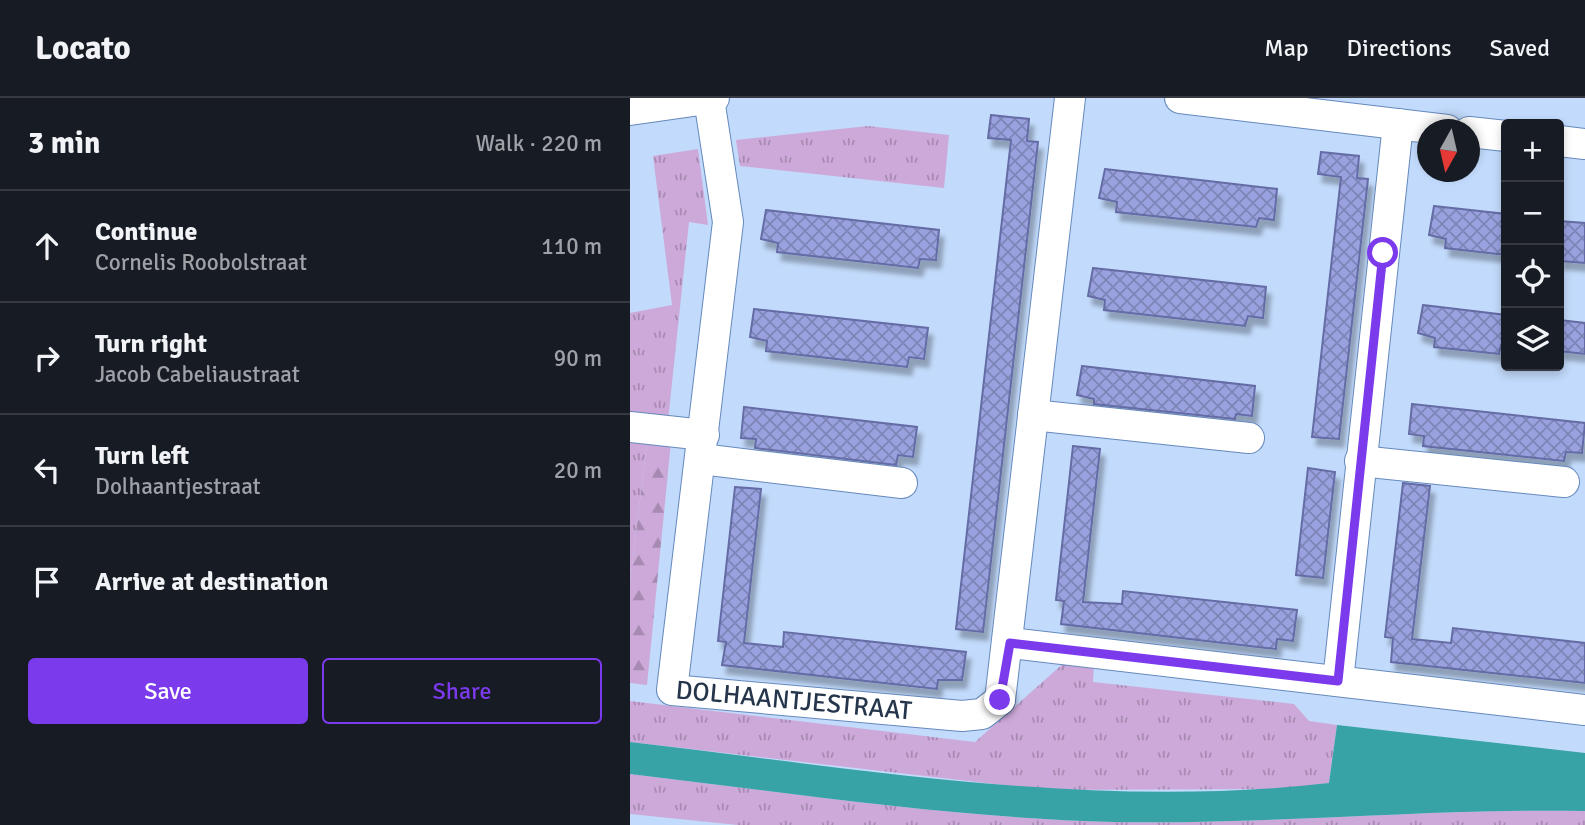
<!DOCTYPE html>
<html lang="en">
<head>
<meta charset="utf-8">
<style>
	:root { --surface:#171b24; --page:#242831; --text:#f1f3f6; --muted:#9ea1a6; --line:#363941; --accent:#7c3aed }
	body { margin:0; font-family:Signika,sans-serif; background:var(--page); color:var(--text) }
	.controls { position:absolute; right:21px; top:21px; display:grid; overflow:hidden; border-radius:7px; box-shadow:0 4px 10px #0003 }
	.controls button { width:63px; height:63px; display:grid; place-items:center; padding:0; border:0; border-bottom:2px solid var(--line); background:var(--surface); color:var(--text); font:35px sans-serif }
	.compass { position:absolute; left:787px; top:21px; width:63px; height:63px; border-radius:50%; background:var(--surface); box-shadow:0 4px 10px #0003; rotate:188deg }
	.stop { position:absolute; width:21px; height:21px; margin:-16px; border:5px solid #7c3aed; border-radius:50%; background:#fff }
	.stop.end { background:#7c3aed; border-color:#fff; box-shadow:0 2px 7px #0008 }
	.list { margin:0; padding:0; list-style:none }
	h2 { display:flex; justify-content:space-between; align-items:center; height:91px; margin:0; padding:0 28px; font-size:30px }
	h2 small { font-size:23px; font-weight:400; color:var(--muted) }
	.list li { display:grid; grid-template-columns:46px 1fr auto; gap:21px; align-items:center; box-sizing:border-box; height:112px; padding:0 28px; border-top:2px solid var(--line) }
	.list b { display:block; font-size:26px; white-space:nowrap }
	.list p { margin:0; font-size:23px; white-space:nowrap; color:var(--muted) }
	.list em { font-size:23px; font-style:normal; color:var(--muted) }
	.actions { display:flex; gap:14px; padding:21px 28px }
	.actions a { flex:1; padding:16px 0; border:2px solid var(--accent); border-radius:7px; text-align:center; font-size:24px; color:var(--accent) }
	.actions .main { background:var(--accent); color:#fff }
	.icon { flex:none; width:38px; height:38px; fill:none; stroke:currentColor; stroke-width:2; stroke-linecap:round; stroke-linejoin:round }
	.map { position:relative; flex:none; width:955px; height:727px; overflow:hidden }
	header { display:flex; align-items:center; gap:42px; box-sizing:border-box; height:98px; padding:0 35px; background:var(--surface); border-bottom:2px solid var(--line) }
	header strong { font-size:33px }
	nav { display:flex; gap:38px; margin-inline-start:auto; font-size:24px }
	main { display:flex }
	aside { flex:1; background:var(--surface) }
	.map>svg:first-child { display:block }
	.grass { fill:url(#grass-tufts) }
	.forest { fill:url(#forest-firs) }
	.water { fill:#38a3a6 }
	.building { fill:url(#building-cross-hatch); stroke:#656ca5; stroke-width:2; filter:url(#shadow) }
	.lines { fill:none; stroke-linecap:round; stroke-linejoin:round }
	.minor-casing { stroke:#6589bd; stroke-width:32 }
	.minor { stroke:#fff; stroke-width:30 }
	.route { stroke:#7c3aed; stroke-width:9 }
	.labels { text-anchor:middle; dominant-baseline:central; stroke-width:7; stroke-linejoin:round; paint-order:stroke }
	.street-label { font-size:26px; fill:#25354b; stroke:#d6e6fd }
</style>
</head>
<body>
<header>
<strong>Locato</strong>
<nav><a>Map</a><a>Directions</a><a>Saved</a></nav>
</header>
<main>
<aside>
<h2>3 min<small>Walk · 220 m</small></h2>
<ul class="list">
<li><svg class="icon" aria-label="ahead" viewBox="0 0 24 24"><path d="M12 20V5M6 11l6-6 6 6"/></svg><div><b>Continue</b><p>Cornelis Roobolstraat</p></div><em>110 m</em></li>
<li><svg class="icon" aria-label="right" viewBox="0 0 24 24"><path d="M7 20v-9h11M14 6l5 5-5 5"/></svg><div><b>Turn right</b><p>Jacob Cabeliaustraat</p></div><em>90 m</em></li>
<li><svg class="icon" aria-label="left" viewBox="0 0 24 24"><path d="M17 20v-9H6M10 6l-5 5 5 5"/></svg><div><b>Turn left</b><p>Dolhaantjestraat</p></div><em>20 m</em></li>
<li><svg class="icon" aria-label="arrive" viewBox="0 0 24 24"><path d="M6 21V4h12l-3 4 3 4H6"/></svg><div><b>Arrive at destination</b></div></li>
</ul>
<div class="actions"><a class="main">Save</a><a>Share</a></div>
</aside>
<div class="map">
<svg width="955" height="727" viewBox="0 0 955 727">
	<defs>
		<pattern id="grass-tufts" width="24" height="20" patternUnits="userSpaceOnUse" patternTransform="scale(1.75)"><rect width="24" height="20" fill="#cda9d9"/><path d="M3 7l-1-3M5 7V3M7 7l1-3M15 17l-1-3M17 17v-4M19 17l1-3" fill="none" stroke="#a68ab2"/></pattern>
		<pattern id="forest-firs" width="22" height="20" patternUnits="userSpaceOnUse" patternTransform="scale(1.75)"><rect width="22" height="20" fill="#cda9d9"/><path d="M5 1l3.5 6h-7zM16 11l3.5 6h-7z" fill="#a68ab2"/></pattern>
		<pattern id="building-cross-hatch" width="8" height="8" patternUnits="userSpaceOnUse" patternTransform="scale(1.75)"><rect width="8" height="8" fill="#99a2df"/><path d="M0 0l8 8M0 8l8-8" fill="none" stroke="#7d85b7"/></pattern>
		<filter id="shadow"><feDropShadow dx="4.5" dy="8" stdDeviation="2" flood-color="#0004"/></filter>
	</defs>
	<rect width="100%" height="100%" fill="#c2dafb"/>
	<g class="grass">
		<path d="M 238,28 L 319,37 L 314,90 L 110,68 L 106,42 Z"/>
		<path d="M 68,51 L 78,127 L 59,124 L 38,323 L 0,319 L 0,215 L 42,207 L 23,58 Z"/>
		<path d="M 0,343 L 17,345 L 0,484 Z"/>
		<path d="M 435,564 L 464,565 L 463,584 L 664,606 L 679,623 L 707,627 L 699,685 L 651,691 L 416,692 L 0,644 L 0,603 L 345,644 Z"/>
		<path d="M 0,676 C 161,695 322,720 484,724 C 641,727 798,710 955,713 L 955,727 L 108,727 L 0,716 Z"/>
	</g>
	<path class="forest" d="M 41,344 L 17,587 L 0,585 L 0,484 L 17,345 Z"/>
	<path class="water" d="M 707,627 L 955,655 L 955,713 C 798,710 641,727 484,724 C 322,720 161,695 0,676 L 0,644 C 231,671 466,712 699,685 Z"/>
	<g class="building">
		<path d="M 361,17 L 399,21 L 397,43 L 408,44 L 353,534 L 326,531 L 381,42 L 358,40 Z"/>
		<path d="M 691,54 L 729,58 L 727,80 L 738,81 L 709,341 L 682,339 L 711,79 L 688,76 Z"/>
		<path d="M 475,71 L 647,91 L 644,122 L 629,120 L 626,129 L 486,114 L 487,104 L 469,100 Z"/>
		<path d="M 804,108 L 876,116 L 876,157 L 815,150 L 816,141 L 799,137 Z"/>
		<path d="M 136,112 L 309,132 L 306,162 L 290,161 L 288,170 L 147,154 L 148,145 L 131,141 Z"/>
		<path d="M 929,123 L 955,125 L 955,165 L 930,163 Z"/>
		<path d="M 463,170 L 636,189 L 633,220 L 618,218 L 615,228 L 474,212 L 475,202 L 458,198 Z"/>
		<path d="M 793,207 L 876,217 L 876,247 L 871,247 L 869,256 L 804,249 L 805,240 L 788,235 Z"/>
		<path d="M 124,211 L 298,230 L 294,261 L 279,259 L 277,269 L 136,253 L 137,243 L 120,239 Z"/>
		<path d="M 929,222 L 955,225 L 955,256 L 929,253 Z"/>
		<path d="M 452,268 L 625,288 L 622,318 L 606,316 L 605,321 L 464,306 L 464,301 L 447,297 Z"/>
		<path d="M 782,306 L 955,325 L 952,355 L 936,354 L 934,363 L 793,348 L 794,338 L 779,336 Z"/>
		<path d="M 114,309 L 287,329 L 283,359 L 268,357 L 266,367 L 125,350 L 126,341 L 111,340 Z"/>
		<path d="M 443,348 L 470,351 L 453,504 L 492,506 L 493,493 L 667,512 L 663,543 L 647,541 L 646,551 L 431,526 L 434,503 L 426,502 Z"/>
		<path d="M 678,370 L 705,374 L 693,480 L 666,477 Z"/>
		<path d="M 773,385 L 800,388 L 782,541 L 821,545 L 823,530 L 955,545 L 955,585 L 761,564 L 763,540 L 755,539 Z"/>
		<path d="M 105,389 L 131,391 L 114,545 L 153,549 L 154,534 L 336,554 L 332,582 L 308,582 L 307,591 L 92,567 L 96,544 L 88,543 Z"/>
	</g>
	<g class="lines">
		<defs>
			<g id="minor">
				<path d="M 550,0 L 817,32"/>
				<path id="s1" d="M 79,1 L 98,124 L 42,592 L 332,618 L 352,616 L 370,602 L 440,0"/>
				<path d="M 0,12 L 84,0"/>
				<path d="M 839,34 L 876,38"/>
				<path d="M 929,43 L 955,46"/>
				<path d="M 403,317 L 619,340"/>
				<path d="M 0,329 L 74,337"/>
				<path d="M 71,361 L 272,385"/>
				<path d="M 730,363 L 934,384"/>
				<path d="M 380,545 L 955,612"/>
				<path d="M 708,583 L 768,26"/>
			</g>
		</defs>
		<use href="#minor" class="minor-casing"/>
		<use href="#minor" class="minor"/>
	</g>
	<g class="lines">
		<path class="route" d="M 370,602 L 380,545 L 708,583 L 753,155"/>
	</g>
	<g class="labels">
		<g class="street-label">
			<text stroke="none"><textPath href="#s1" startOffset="718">DOLHAANTJESTRAAT</textPath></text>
		</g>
	</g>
</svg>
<div class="controls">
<button>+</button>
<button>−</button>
<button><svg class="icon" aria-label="locate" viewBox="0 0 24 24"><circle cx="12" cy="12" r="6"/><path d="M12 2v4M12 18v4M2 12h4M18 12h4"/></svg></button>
<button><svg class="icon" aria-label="layers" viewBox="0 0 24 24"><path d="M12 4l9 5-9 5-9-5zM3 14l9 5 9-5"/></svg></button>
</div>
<svg class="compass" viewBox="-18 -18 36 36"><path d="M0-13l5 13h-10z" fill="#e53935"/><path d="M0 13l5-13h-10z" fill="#9ea1a6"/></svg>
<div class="stop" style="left:753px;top:155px"></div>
<div class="stop end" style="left:370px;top:602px"></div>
</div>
</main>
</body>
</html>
